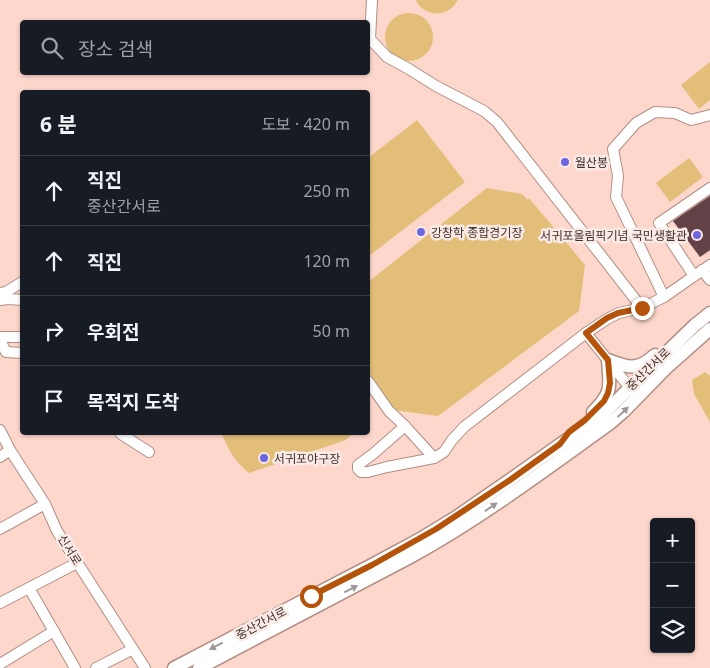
<!DOCTYPE html>
<html lang="ko">
<head>
<meta charset="utf-8">
<style>
	:root { --surface:#171b24; --page:#20242c; --text:#f1f3f6; --muted:#9ea1a6; --line:#363941 }
	body { margin:0; font-family:"Noto Sans","Noto Sans KR",sans-serif; background:var(--page); color:var(--text) }
	.controls { position:absolute; right:15px; bottom:15px; display:grid; overflow:hidden; border-radius:5px; box-shadow:0 1px 4px #0004 }
	.controls button { width:45px; height:45px; display:grid; place-items:center; padding:0; border:0; border-bottom:1px solid var(--line); background:var(--surface); color:var(--text); font:25px sans-serif }
	.stop { position:absolute; width:15px; height:15px; margin:-11px; border:4px solid #b45309; border-radius:50%; background:#fff }
	.stop.end { background:#b45309; border-color:#fff; box-shadow:0 1px 5px #0008 }
	.list { margin:0; padding:0; list-style:none }
	h2 { display:flex; justify-content:space-between; align-items:center; height:65px; margin:0; padding:0 20px; font-size:21px }
	h2 small { font-size:16px; font-weight:400; color:var(--muted) }
	.list li { display:grid; grid-template-columns:32px 1fr auto; gap:15px; align-items:center; box-sizing:border-box; height:70px; padding:0 20px; border-top:1px solid var(--line) }
	.list b { display:block; font-size:19px; white-space:nowrap }
	.list p { margin:0; font-size:16px; white-space:nowrap; color:var(--muted) }
	.list em { font-size:16px; font-style:normal; color:var(--muted) }
	.icon { flex:none; width:28px; height:28px; fill:none; stroke:currentColor; stroke-width:2; stroke-linecap:round; stroke-linejoin:round }
	.map { position:relative; flex:none; width:710px; height:668px; overflow:hidden }
	.search { position:absolute; background:var(--surface); box-shadow:0 1px 4px #0004; left:20px; top:20px; width:350px; height:55px; display:flex; align-items:center; gap:12px; box-sizing:border-box; padding:0 18px; border-radius:5px; color:var(--muted); font-size:19px }
	.panel { position:absolute; background:var(--surface); box-shadow:0 1px 4px #0004; left:20px; top:90px; width:350px; height:345px; border-radius:5px }
	.map>svg:first-child { display:block }
	.green { fill:#e3be79 }
	.building { fill:#634346; filter:url(#shadow) }
	.lines { fill:none; stroke-linecap:round; stroke-linejoin:round }
	.minor-casing { stroke:#b28e84; stroke-width:12 }
	.major-casing { stroke:#b28e84; stroke-width:15 }
	.minor { stroke:#fff; stroke-width:10 }
	.major { stroke:#fff; stroke-width:12 }
	.oneway { fill:#9f9896 }
	.route { stroke:#b45309; stroke-width:6 }
	.poi-dot { fill:#6d66e0; stroke:#faeae6; stroke-width:2 }
	.labels { text-anchor:middle; dominant-baseline:central; stroke-width:5; stroke-linejoin:round; paint-order:stroke }
	.poi-label { font-size:12px; fill:#3f302c; stroke:#faeae6; text-anchor:start }
	.street-label { font-size:12px; fill:#3f302c; stroke:#faeae6 }
</style>
</head>
<body>
<div class="map">
<svg width="710" height="668" viewBox="0 0 710 668">
	<defs>
		<filter id="shadow"><feDropShadow dx="3.5" dy="-3.5" stdDeviation="2.5" flood-color="#0004"/></filter>
	</defs>
	<rect width="100%" height="100%" fill="#fed7cc"/>
	<g class="green">
		<path d="M 416,0 L 458,0 C 455,4 452,9 447,11 C 436,17 420,11 416,0 Z"/>
		<circle cx="409" cy="37" r="24"/>
		<path d="M 710,62 L 710,100 L 699,109 L 681,85 Z"/>
		<path d="M 417,120 L 465,182 L 369,256 L 368,254 L 368,158 Z"/>
		<path d="M 689,158 L 703,177 L 670,202 L 656,183 Z"/>
		<path d="M 487,188 L 522,194 L 528,200 L 529,198 L 585,265 L 579,311 L 438,416 L 393,410 L 368,376 L 368,282 Z"/>
		<path d="M 705,372 L 710,376 L 710,422 L 694,394 L 692,380 Z"/>
		<path d="M 221,433 L 353,433 L 346,440 L 249,473 C 234,461 229,450 221,433 Z"/>
	</g>
	<path class="building" d="M 710,196 L 710,250 L 700,257 L 673,221 Z"/>
	<g class="lines">
		<defs>
			<g id="minor">
				<path d="M 372,0 L 370,39 L 387,57 L 409,69 L 436,86 L 484,111 L 497,122 L 642,308"/>
				<path d="M 702,270 L 710,280"/>
				<path d="M 694,276 L 659,223 L 710,188"/>
				<path d="M 0,293 L 6,292 L 22,282"/>
				<path d="M 664,297 L 616,197 L 618,176 L 613,149 L 636,123 L 655,112 L 675,113 L 691,120 L 710,115"/>
				<path d="M 0,300 L 9,299 L 22,300"/>
				<path d="M 0,337 L 22,337"/>
				<path d="M 0,340 L 6,352 L 22,353"/>
				<path d="M 368,381 L 389,411 L 405,426 L 373,454 L 358,465 L 358,469 L 361,472 L 368,472 L 387,467 L 434,458 L 444,452 L 452,440 L 464,427 L 586,333"/>
				<path d="M 634,393 L 586,333 L 607,319 L 619,313 L 642,308 L 664,297 L 710,265"/>
				<path d="M 405,426 L 434,458"/>
				<path d="M 0,430 L 10,450 L 45,504 L 57,531 L 145,668"/>
				<path d="M 122,432 L 121,434 L 149,452"/>
				<path d="M 0,457 L 10,450"/>
				<path d="M 0,529 L 45,504"/>
				<path d="M 29,588 L 75,668"/>
				<path d="M 0,603 L 77,563"/>
				<path d="M 0,664 L 54,631"/>
				<path d="M 96,668 L 133,649"/>
			</g>
			<g id="major">
				<path d="M 593,412 C 613,392 610,387 608,360 C 629,368 637,371 655,355"/>
				<path d="M 174,668 L 372,565 L 422,538 L 455,518 L 510,480 L 602,415 L 695,325 L 710,313"/>
				<path d="M 199,668 L 412,556 C 481,518 545,470 609,424 L 624,411 L 666,368 L 710,329"/>
			</g>
		</defs>
		<use href="#minor" class="minor-casing"/>
		<use href="#major" class="major-casing"/>
		<use href="#minor" class="minor"/>
		<use href="#major" class="major"/>
	</g>
	<defs><path id="oneway-solid" d="M-6-.8H1V-3.2L6.5 0L1 3.2V.8H-6Z" transform="scale(1.25)"/></defs>
	<g class="oneway">
		<use href="#oneway-solid" transform="translate(623 412) rotate(-43)"/>
		<use href="#oneway-solid" transform="translate(491 507) rotate(-34)"/>
		<use href="#oneway-solid" transform="translate(351 589) rotate(-27)"/>
		<use href="#oneway-solid" transform="translate(216 646) rotate(153)"/>
	</g>
	<g class="lines">
		<path class="route" d="M 311,596 L 372,565 L 436,529 L 510,480 L 560,444 L 569,432 L 585,420 L 604,401 L 608,393 L 610,383 L 608,360 L 586,333 L 607,318 L 618,313 L 642,308"/>
	</g>
	<g class="poi-dot">
		<circle cx="565" cy="162" r="5"/>
		<circle cx="421" cy="232" r="5"/>
		<circle cx="697" cy="235" r="5"/>
		<circle cx="264" cy="458" r="5"/>
	</g>
	<g class="labels">
		<g class="poi-label">
			<text x="575" y="162">월산봉</text>
			<text x="431" y="232">강창학 종합경기장</text>
			<text x="687" y="235" text-anchor="end">서귀포올림픽기념 국민생활관</text>
			<text x="274" y="458">서귀포야구장</text>
		</g>
		<g class="street-label">
			<text transform="translate(648 369) rotate(-44)">중산간서로</text>
			<text transform="translate(70 550) rotate(58)">신서로</text>
			<text transform="translate(261 623) rotate(-28)">중산간서로</text>
		</g>
	</g>
</svg>
<div class="controls">
<button>+</button>
<button>−</button>
<button><svg class="icon" aria-label="layers" viewBox="0 0 24 24"><path d="M12 4l9 5-9 5-9-5zM3 14l9 5 9-5"/></svg></button>
</div>
<div class="stop" style="left:311px;top:596px"></div>
<div class="stop end" style="left:642px;top:308px"></div>
<div class="search"><svg class="icon" aria-label="search" viewBox="0 0 24 24"><circle cx="10" cy="10" r="6"/><path d="M15 15l6 6"/></svg>장소 검색</div>
<section class="panel">
<h2>6 분<small>도보 · 420 m</small></h2>
<ul class="list">
<li><svg class="icon" aria-label="ahead" viewBox="0 0 24 24"><path d="M12 20V5M6 11l6-6 6 6"/></svg><div><b>직진</b><p>중산간서로</p></div><em>250 m</em></li>
<li><svg class="icon" aria-label="ahead" viewBox="0 0 24 24"><path d="M12 20V5M6 11l6-6 6 6"/></svg><div><b>직진</b></div><em>120 m</em></li>
<li><svg class="icon" aria-label="right" viewBox="0 0 24 24"><path d="M7 20v-9h11M14 6l5 5-5 5"/></svg><div><b>우회전</b></div><em>50 m</em></li>
<li><svg class="icon" aria-label="arrive" viewBox="0 0 24 24"><path d="M6 21V4h12l-3 4 3 4H6"/></svg><div><b>목적지 도착</b></div></li>
</ul>
</section>
</div>
</body>
</html>
